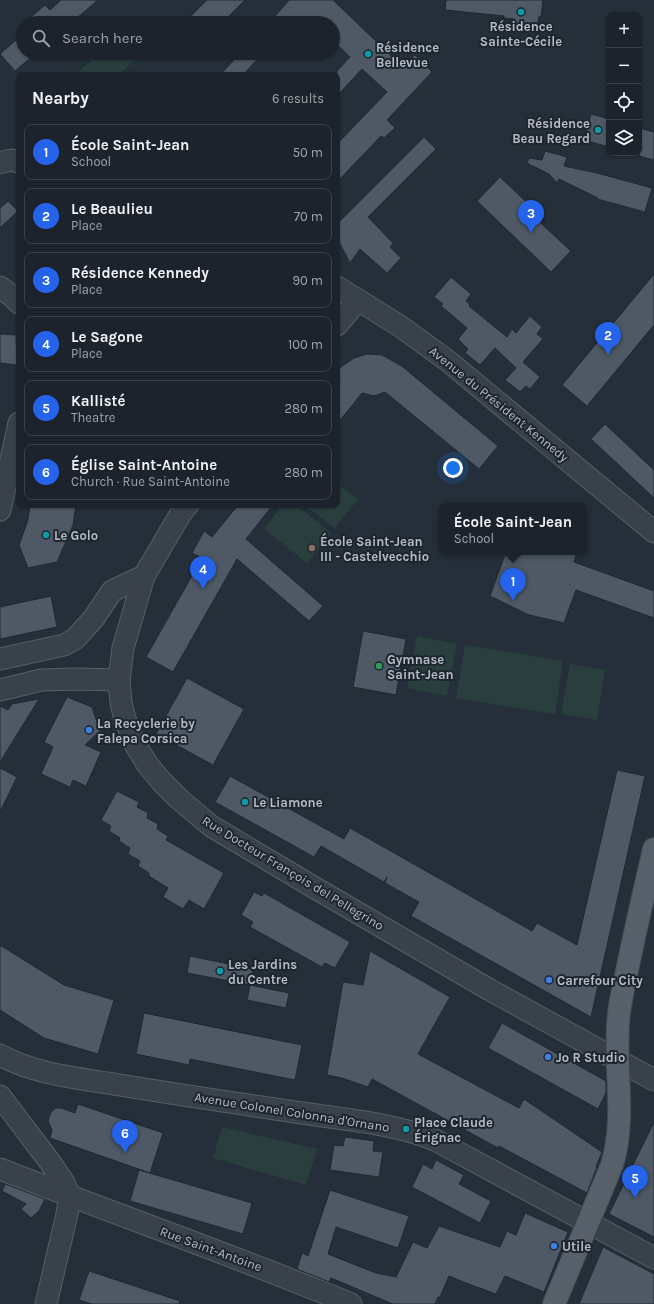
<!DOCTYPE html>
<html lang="en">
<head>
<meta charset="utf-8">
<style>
	:root { --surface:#1c232c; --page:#252b34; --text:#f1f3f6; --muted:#a0a4a9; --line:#3a4048; --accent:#2563eb }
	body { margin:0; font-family:Karla,sans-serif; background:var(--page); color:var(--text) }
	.controls { position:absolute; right:12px; top:12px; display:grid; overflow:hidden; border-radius:8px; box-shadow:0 1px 3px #0004 }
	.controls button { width:36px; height:36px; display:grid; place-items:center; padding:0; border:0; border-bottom:1px solid var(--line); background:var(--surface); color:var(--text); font:20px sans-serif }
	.you { position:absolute; left:453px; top:468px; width:14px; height:14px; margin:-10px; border:3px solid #fff; border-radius:50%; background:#1a73e8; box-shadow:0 0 0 6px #1a73e833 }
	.badge { display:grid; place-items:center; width:26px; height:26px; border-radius:50%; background:var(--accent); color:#fff; font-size:13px; font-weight:700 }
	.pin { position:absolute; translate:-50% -33px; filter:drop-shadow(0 1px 2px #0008) }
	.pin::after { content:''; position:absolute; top:21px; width:14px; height:12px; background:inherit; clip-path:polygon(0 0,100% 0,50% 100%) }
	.popup { position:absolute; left:439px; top:503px; width:148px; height:52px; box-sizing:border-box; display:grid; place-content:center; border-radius:8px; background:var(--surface); filter:drop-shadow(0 1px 3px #0005); font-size:13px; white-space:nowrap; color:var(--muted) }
	.popup b { font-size:15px; color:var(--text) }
	.popup::after { content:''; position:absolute; left:50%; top:100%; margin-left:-8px; border:8px solid transparent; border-top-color:var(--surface) }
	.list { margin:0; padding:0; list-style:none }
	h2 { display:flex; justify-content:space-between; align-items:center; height:52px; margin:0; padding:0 16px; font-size:17px }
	h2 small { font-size:13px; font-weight:400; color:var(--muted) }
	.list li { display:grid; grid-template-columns:26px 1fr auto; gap:12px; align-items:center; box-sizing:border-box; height:56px; margin:0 8px 8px; padding:0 8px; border:1px solid var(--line); border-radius:8px }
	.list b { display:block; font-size:15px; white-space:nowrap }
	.list p { margin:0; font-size:13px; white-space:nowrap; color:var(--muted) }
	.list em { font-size:13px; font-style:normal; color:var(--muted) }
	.icon { flex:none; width:22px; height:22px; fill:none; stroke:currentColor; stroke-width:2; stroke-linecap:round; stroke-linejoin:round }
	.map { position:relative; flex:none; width:654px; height:1304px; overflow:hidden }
	.search { position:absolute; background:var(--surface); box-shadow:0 1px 3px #0004; left:16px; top:16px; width:324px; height:44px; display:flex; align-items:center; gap:10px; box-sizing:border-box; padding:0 14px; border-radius:22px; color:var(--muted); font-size:15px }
	.panel { position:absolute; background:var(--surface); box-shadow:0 1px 3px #0004; left:16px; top:72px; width:324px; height:436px; border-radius:8px }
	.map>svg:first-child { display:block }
	.green { fill:#2a3e3e }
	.building { fill:#4e5965; stroke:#202832 }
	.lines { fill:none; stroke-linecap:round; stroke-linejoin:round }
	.minor-casing { stroke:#575f69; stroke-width:23 }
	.major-casing { stroke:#424a54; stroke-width:24 }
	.minor { stroke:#39414b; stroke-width:21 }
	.major { stroke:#57606b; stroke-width:22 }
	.culture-dot { fill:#0f9aa8; stroke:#1e2630; stroke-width:1.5 }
	.education-dot { fill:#8d6e63; stroke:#1e2630; stroke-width:1.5 }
	.leisure-dot { fill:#2e9e5b; stroke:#1e2630; stroke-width:1.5 }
	.shop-dot { fill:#3f7fe0; stroke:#1e2630; stroke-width:1.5 }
	.labels { text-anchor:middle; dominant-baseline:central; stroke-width:4; stroke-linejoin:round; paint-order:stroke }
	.poi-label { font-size:13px; font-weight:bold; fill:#b5bcc6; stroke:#1e2630; text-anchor:start }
	.street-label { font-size:13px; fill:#b5bcc6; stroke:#1e2630 }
</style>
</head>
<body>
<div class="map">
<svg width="654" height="1304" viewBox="0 0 654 1304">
	<rect width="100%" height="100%" fill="#252f3a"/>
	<g class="green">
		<path d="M 100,53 L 132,53 L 137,58 L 118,75 L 75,75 Z"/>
		<path d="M 337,484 L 358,499 L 335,528 L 304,505 L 337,505 Z"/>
		<path d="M 283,505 L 296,505 L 331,533 L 307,563 L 264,529 Z"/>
		<path d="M 417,636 L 457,644 L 447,696 L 407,688 Z"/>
		<path d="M 465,645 L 563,661 L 555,714 L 456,698 Z"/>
		<path d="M 570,664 L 605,670 L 597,720 L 561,714 Z"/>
		<path d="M 222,1127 L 317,1149 L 306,1185 L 213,1158 Z"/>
	</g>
	<g class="building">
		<path d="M 61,0 L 98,0 L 71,23 L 24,23 L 45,5 L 50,10 Z"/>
		<path d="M 207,0 L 245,0 L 222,23 L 184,23 Z"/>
		<path d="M 289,0 L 333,0 L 403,67 L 415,55 L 432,72 L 387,120 L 395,128 L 384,138 L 381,136 L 337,182 L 337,144 L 387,92 L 362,69 L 337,96 L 337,71 L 350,57 L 333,41 L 333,23 L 269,23 Z"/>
		<path d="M 446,0 L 543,0 L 541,17 L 539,16 L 537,28 L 513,25 L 514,19 L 504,18 L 504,16 L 445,10 Z"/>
		<path d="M 23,34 L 23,53 L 36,53 L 15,71 L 0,54 Z"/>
		<path d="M 240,53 L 263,53 L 243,75 L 220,75 Z"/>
		<path d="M 591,114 L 609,119 L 609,147 L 584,140 Z"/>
		<path d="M 639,128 L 654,132 L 654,160 L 639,156 Z"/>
		<path d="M 424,137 L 436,149 L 368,217 L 393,243 L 390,247 L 401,258 L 387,273 L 360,249 L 350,263 L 337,238 L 337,224 Z"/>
		<path d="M 545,151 L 567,157 L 564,166 L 597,173 L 652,188 L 645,212 L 597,199 L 598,198 L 559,179 L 557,183 L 549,174 L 527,163 L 529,158 L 542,160 Z"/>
		<path d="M 500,177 L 536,211 L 532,215 L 571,251 L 551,272 L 477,201 Z"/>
		<path d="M 8,201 L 18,211 L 0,228 L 0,208 Z"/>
		<path d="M 654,274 L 654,325 L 587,406 L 562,385 Z"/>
		<path d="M 451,277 L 471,294 L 466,301 L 470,305 L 469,306 L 507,337 L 512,329 L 516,333 L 530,316 L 542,327 L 537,334 L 543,339 L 523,362 L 540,377 L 530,389 L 526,386 L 520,392 L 505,380 L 516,368 L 495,348 L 480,365 L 465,353 L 468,349 L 458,339 L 467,328 L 441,306 L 443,304 L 434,297 Z"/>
		<path d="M 0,334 L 16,335 L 17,365 L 0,363 Z"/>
		<path d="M 367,354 L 382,355 L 393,361 L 403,367 L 498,446 L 479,469 L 385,392 L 374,396 L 362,393 L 337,424 L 337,381 L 340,377 L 338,369 L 354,358 Z"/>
		<path d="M 605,424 L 654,470 L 654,498 L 591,439 Z"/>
		<path d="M 30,505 L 76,505 L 73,525 L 57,562 L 28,568 L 19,545 L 28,520 Z"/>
		<path d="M 238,505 L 273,505 L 246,539 L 323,606 L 309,621 L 237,559 L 173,672 L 146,657 L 202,558 L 192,553 L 204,531 L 212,537 Z"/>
		<path d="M 506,552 L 577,552 L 574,562 L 654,591 L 654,618 L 576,590 L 564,623 L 529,615 L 490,596 Z"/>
		<path d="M 51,596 L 57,627 L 0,639 L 0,607 Z"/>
		<path d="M 363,631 L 406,639 L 396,695 L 353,687 Z"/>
		<path d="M 187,678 L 244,709 L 213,765 L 156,734 Z"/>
		<path d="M 67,697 L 92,707 L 100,731 L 85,745 L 101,752 L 86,786 L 73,780 L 70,787 L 41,774 L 53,747 L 44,742 Z"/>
		<path d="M 39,699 L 0,762 L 0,706 L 8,710 L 12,704 Z"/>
		<path d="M 0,768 L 17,777 L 0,812 Z"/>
		<path d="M 617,770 L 645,776 L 591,1017 L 411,916 L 419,902 L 385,883 L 387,877 L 384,882 L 321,846 L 314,857 L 215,802 L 230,776 L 344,839 L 350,828 L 532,931 L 537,923 L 577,945 Z"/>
		<path d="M 117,791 L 139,802 L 137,807 L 148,813 L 147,818 L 158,824 L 157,829 L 168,836 L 166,840 L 224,873 L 204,909 L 189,900 L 183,909 L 163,897 L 168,888 L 149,876 L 149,873 L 138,866 L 140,861 L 128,854 L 130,848 L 119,841 L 120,838 L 109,831 L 111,826 L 101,820 Z"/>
		<path d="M 254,892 L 262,896 L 264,893 L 350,942 L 335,968 L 325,963 L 322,967 L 250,927 L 253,922 L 241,915 Z"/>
		<path d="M 0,945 L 64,985 L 114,1000 L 98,1054 L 44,1038 L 0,1010 Z"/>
		<path d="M 370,951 L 450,997 L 418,1054 L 519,1108 L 524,1099 L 602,1152 L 596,1167 L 597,1167 L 587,1193 L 499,1146 L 498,1148 L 372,1079 L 368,1087 L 342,1078 L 327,1075 L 343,982 L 363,985 Z"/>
		<path d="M 190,956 L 253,969 L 250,985 L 187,973 Z"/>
		<path d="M 250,985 L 289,993 L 286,1008 L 247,1000 Z"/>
		<path d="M 144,1013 L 302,1045 L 295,1080 L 190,1059 L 189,1065 L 136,1054 Z"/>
		<path d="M 502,1023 L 606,1081 L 606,1093 L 598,1109 L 488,1048 Z"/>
		<path d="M 78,1104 L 163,1133 L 150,1173 L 50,1138 L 52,1130 L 48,1121 L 51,1112 L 56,1108 L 61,1108 L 75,1113 Z"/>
		<path d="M 654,1122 L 654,1237 L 609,1214 Z"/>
		<path d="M 345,1137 L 374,1141 L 373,1151 L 383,1152 L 379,1177 L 330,1170 L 334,1145 L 343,1146 Z"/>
		<path d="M 436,1160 L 464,1175 L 459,1184 L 491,1201 L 480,1223 L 412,1187 L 423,1164 L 432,1169 Z"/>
		<path d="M 139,1170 L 252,1203 L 243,1234 L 130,1201 Z"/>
		<path d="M 5,1184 L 45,1199 L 39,1211 L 31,1218 L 21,1209 L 26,1204 L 2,1191 Z"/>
		<path d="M 330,1190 L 409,1216 L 398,1248 L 336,1227 L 328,1254 L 376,1273 L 396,1277 L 413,1242 L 427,1248 L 439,1226 L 500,1247 L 507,1231 L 516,1235 L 525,1213 L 568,1232 L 544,1292 L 505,1276 L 496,1294 L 466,1283 L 449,1276 L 440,1297 L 438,1297 L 435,1304 L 393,1304 L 331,1278 L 329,1282 L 297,1269 L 302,1253 L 308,1256 Z"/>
		<path d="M 603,1247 L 654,1274 L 654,1304 L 579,1304 Z"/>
		<path d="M 89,1271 L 180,1301 L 179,1304 L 92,1304 L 79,1300 Z"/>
	</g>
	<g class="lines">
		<defs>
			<g id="minor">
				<path d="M 0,163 L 11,160 L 19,162"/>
				<path d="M 0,287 L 12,296 L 19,303"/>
				<path d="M 337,287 L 400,326 L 448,361 L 654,532"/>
				<path d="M 337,325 L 358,300"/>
				<path d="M 188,505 L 181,513 L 144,576 L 123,648 L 119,680 L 121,703 L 125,719 L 135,744 L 147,764 L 161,781 L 179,799 L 211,826 L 310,885 L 490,990 L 654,1080"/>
				<path d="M 0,510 L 19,423"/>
				<path d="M 0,659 L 64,645 L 75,639 L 94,618 L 112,591 L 144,576"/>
				<path d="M 0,690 L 41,680 L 78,679 L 119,680"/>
				<path d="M 0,1055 C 37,1075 79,1078 120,1085 C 180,1095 241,1104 302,1113 C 347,1120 393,1123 435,1140 L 654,1258"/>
				<path d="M 0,1096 L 50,1162 L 64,1183 L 70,1196"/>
				<path d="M 0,1169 C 117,1215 236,1256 351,1304"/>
				<path d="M 46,1304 L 67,1214 L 70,1196"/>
			</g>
			<path id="major" d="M 554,1304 L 612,1165 C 627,1116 613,1064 619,1013 C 621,997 625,981 628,966 C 636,927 645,888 654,849"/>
		</defs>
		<use href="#minor" class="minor-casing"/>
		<use href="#major" class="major-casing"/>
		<use href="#minor" class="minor"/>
		<use href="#major" class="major"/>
	</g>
	<g class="culture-dot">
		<circle cx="521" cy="12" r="4"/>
		<circle cx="368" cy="54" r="4"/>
		<circle cx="598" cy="130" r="4"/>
		<circle cx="46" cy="535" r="4"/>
		<circle cx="245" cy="802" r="4"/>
		<circle cx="220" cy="971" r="4"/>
		<circle cx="406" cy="1129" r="4"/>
	</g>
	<circle class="education-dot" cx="312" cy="548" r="4"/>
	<circle class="leisure-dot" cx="379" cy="666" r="4"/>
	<g class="shop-dot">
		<circle cx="89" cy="730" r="4"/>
		<circle cx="549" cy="980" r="4"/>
		<circle cx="548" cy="1057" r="4"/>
		<circle cx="554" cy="1246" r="4"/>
	</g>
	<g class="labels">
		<g class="poi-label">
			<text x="521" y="26" text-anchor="middle">Résidence<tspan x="521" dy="15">Sainte-Cécile</tspan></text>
			<text x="376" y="47">Résidence<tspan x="376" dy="15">Bellevue</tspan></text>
			<text x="590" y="123" text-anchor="end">Résidence<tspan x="590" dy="15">Beau Regard</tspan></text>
			<text x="54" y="535">Le Golo</text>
			<text x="320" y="541">École Saint-Jean<tspan x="320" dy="15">III - Castelvecchio</tspan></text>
			<text x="387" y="659">Gymnase<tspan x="387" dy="15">Saint-Jean</tspan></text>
			<text x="97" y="723">La Recyclerie by<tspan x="97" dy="15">Falepa Corsica</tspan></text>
			<text x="253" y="802">Le Liamone</text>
			<text x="228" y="964">Les Jardins<tspan x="228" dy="15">du Centre</tspan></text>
			<text x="557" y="980">Carrefour City</text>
			<text x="556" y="1057">Jo R Studio</text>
			<text x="414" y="1122">Place Claude<tspan x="414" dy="15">Érignac</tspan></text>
			<text x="562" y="1246">Utile</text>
		</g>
		<g class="street-label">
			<text transform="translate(499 404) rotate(39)">Avenue du Président Kennedy</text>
			<text transform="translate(293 873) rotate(31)">Rue Docteur François del Pellegrino</text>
			<text transform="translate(292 1112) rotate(9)">Avenue Colonel Colonna d'Ornano</text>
			<text transform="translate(211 1249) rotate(20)">Rue Saint-Antoine</text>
		</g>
	</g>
</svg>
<div class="controls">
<button>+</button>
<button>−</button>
<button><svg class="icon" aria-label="locate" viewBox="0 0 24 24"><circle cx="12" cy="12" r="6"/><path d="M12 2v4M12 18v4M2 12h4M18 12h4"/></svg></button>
<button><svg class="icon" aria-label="layers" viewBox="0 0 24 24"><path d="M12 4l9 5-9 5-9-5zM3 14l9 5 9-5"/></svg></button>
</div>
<div class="you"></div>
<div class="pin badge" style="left:513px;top:601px">1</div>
<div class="popup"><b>École Saint-Jean</b>School</div>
<div class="pin badge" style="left:608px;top:355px">2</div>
<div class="pin badge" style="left:531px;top:233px">3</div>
<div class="pin badge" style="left:203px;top:589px">4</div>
<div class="pin badge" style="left:635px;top:1198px">5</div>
<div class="pin badge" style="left:125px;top:1153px">6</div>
<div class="search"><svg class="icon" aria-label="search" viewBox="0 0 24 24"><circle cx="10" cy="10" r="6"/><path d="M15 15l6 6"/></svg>Search here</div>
<section class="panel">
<h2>Nearby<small>6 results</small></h2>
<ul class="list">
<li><span class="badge">1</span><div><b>École Saint-Jean</b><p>School</p></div><em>50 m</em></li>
<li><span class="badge">2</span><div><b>Le Beaulieu</b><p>Place</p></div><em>70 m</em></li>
<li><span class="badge">3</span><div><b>Résidence Kennedy</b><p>Place</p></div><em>90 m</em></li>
<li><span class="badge">4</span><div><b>Le Sagone</b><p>Place</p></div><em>100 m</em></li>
<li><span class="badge">5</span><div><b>Kallisté</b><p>Theatre</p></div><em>280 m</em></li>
<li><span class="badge">6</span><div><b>Église Saint-Antoine</b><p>Church · Rue Saint-Antoine</p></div><em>280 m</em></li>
</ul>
</section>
</div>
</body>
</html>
